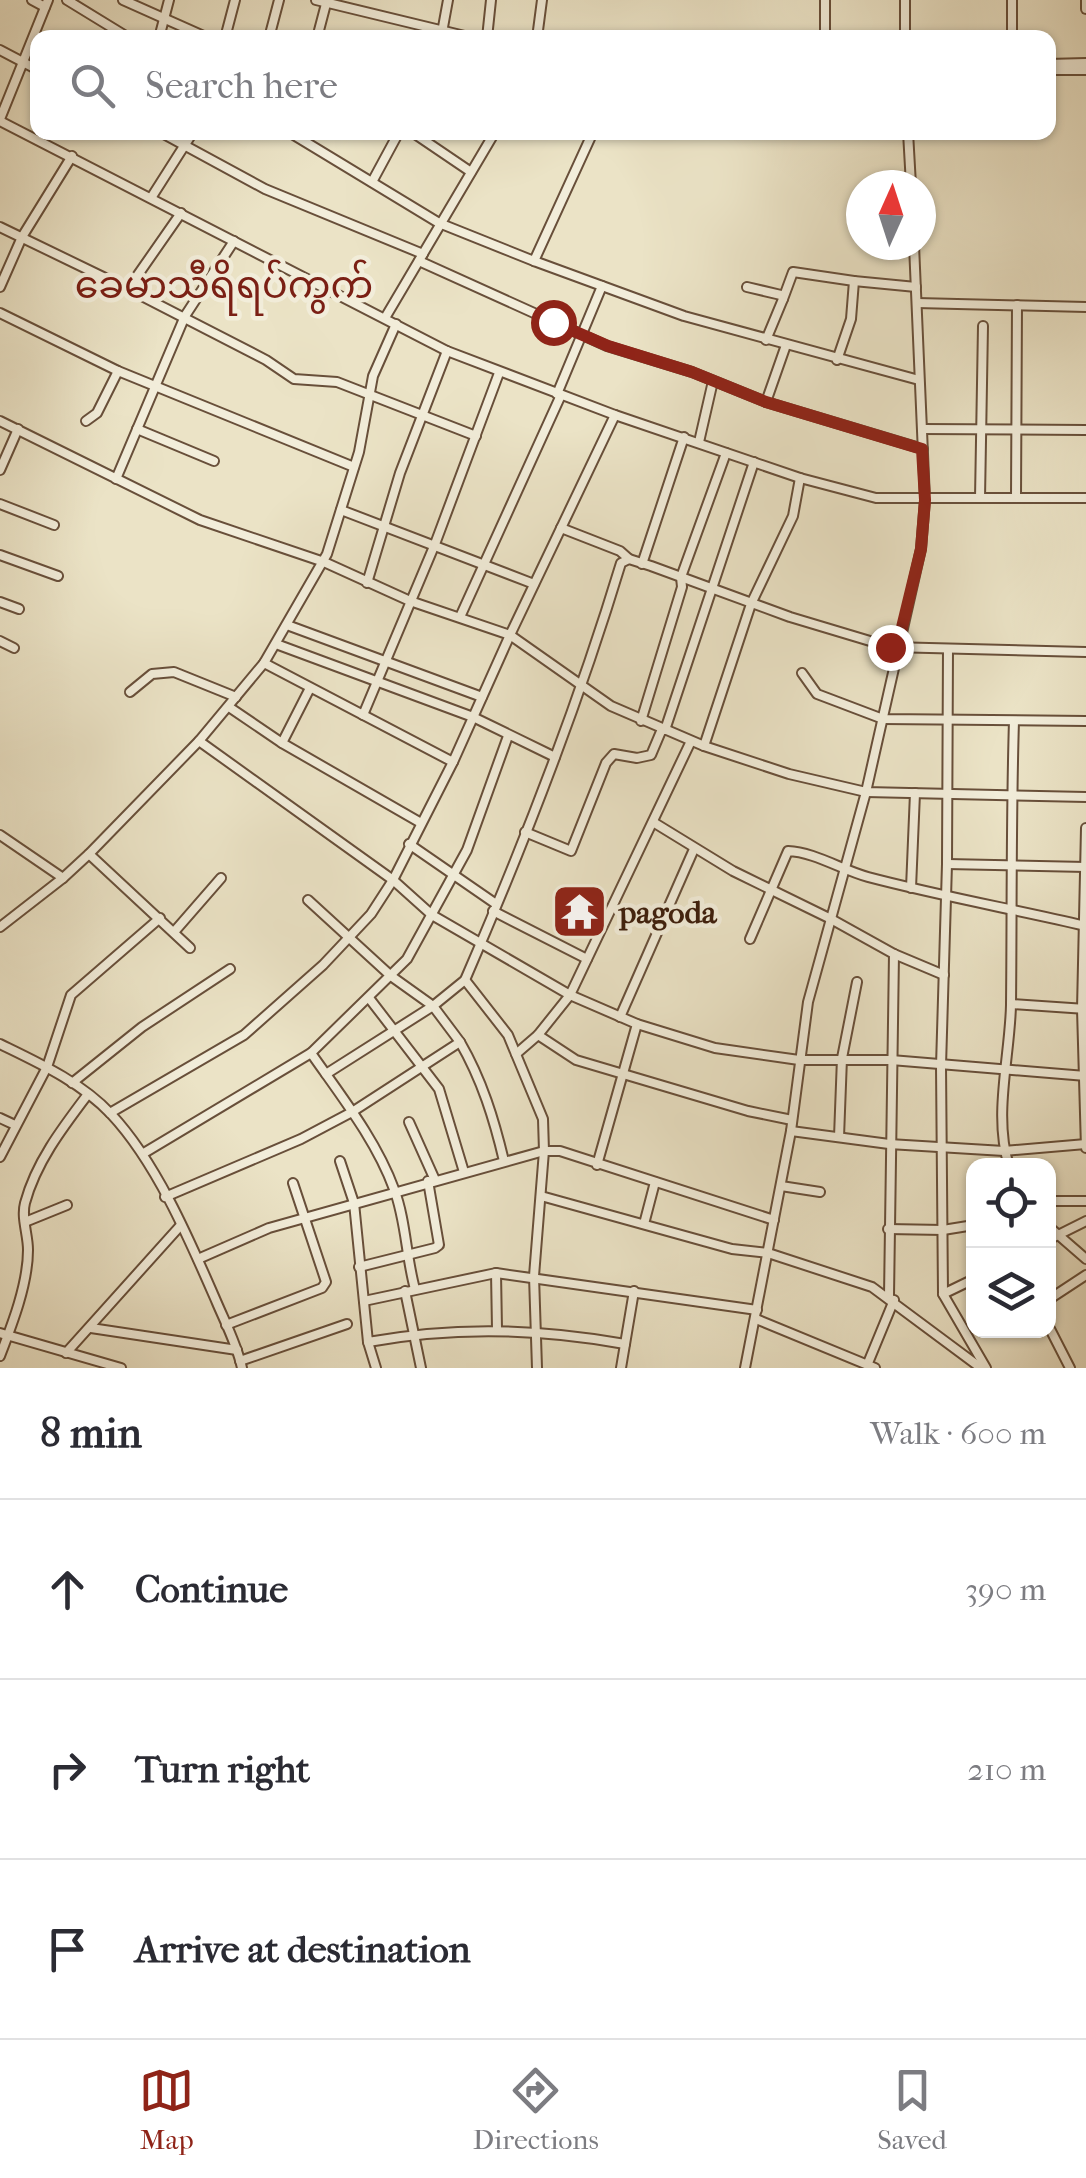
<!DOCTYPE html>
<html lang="en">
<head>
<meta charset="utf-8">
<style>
	:root { --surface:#fff; --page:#f2f2f3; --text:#2b2b33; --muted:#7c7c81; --line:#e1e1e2; --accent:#8f2418 }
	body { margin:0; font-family:"IM FELL French Canon","Noto Sans Myanmar",serif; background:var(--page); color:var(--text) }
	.controls { position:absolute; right:30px; bottom:30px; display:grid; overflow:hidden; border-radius:20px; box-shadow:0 2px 8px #0004 }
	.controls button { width:90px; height:90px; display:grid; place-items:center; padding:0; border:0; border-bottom:2px solid var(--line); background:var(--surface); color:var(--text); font:50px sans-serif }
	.compass { position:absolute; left:846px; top:170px; width:90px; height:90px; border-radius:50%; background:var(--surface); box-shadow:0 2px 8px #0004; rotate:3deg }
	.stop { position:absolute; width:30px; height:30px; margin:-22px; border:8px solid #8f2418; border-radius:50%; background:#fff }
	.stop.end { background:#8f2418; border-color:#fff; box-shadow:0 2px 10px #0008 }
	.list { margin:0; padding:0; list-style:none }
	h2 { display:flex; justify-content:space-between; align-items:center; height:130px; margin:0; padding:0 40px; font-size:42px }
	h2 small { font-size:32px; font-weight:400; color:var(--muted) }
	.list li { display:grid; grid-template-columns:65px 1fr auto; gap:30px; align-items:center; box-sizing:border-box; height:180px; padding:0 40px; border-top:2px solid var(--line) }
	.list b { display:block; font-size:38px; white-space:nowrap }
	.list em { font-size:32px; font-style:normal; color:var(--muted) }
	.icon { flex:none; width:55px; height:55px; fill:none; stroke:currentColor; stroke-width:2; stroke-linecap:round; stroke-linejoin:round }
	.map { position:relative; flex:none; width:1086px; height:1368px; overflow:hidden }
	.search { position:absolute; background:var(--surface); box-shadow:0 2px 8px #0004; left:30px; right:30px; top:30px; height:110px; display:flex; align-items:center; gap:25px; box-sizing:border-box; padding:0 35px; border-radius:20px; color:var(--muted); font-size:38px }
	.sheet { height:670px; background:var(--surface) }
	nav { display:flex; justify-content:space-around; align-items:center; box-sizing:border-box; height:140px; border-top:2px solid var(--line); background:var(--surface); font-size:28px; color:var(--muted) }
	nav a { display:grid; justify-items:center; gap:5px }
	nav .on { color:var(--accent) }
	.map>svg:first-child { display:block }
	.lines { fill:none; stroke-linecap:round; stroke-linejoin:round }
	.minor-casing { stroke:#684f3a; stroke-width:12 }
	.minor { stroke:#f2edda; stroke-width:8 }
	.route { stroke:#8f2418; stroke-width:12 }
	.labels { text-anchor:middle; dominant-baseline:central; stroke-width:9; stroke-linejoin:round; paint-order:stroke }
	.poi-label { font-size:32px; font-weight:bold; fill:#3d1e0c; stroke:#f2edda; text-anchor:start }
	.quarter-label { font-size:38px; fill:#7a1f14; stroke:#f2edda }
</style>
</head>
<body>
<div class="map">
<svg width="1086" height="1368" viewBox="0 0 1086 1368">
	<rect width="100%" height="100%" fill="#ebe3c6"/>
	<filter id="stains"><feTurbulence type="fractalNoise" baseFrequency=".002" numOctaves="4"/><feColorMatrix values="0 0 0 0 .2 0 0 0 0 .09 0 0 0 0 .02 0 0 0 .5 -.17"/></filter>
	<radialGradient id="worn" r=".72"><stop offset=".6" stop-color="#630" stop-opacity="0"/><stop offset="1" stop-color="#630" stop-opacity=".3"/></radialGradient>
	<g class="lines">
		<defs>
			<g id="minor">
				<path d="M 32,0 L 45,7"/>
				<path d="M 67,0 L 129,38"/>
				<path d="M 123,0 L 208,38"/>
				<path d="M 316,0 L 473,38"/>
				<path d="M 905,0 L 905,38"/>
				<path d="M 1086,0 L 1086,9"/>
				<path d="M 159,38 L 169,0"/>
				<path d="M 225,38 L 235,0"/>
				<path d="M 269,38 L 279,0"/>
				<path d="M 317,38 L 327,0"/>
				<path d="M 441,38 L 448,0"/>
				<path d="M 487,38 L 491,0"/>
				<path d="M 537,38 L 542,0"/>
				<path d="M 825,38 L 825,0"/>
				<path d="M 1012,38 L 1012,0"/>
				<path d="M 0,50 L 38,70"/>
				<path d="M 1048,64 L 1086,63"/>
				<path d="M 1048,70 L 1086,70"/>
				<path d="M 0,119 L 48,0"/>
				<path d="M 0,121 L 447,351 L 615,415 L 800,478 L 876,498 L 1086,498"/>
				<path d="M 160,132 L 265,189 L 423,254"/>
				<path d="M 289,132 L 439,223 L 534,261 L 684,316 L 919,380"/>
				<path d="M 412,132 L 471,172"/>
				<path d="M 908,132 L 911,185"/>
				<path d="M 372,182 L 399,132"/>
				<path d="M 151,198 L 193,132"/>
				<path d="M 0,227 L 128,289 L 266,360 L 294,379 L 337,382 L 476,436"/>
				<path d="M 419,261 L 607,346 L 692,372 L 766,402 L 923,449"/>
				<path d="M 534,261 L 593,132"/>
				<path d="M 854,281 L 916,287"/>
				<path d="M 0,287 L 22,237 L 72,156"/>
				<path d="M 747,287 L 781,295 L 783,299 L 766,340"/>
				<path d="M 128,289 L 181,213"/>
				<path d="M 783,299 L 793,272 L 854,281 L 851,319 L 837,360"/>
				<path d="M 917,303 L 1086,307"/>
				<path d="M 0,313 L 118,371 L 354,467"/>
				<path d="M 385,318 L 495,132"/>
				<path d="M 557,394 L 602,286"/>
				<path d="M 766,402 L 786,345"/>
				<path d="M 0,421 L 200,520 L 324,562 L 410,601 L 510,635 L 611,706 L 704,746 L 789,774 L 866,792 L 1086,797"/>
				<path d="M 86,421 L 97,413 L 118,371"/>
				<path d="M 137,429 L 214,461"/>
				<path d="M 922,429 L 1086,430"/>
				<path d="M 699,442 L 713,381"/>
				<path d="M 0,470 L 18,429"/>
				<path d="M 116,479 L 185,316 L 234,241"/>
				<path d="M 1016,497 L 1017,305"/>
				<path d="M 980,498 L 983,326"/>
				<path d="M 0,504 L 54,525"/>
				<path d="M 341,510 L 534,584"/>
				<path d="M 561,528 L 620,551 L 629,559"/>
				<path d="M 0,555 L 58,576"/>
				<path d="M 642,564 L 684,437"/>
				<path d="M 367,583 L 400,473 L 447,351"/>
				<path d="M 0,602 L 19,609"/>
				<path d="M 460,617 L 561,395"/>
				<path d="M 287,625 L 482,697"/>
				<path d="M 0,641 L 14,648"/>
				<path d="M 276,644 L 473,717 L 555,757"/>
				<path d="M 948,649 L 947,864 L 941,1066 L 943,1294 L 986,1368"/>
				<path d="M 264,663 L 453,762"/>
				<path d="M 802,673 L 817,694 L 883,719 L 1086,721"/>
				<path d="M 130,692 L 152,674 L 174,672 L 236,697"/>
				<path d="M 229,707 L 282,743 L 421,823"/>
				<path d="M 363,715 L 435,544 L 499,373"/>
				<path d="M 641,721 L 682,587 L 681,577 L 726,453"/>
				<path d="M 665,730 L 754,462"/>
				<path d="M 199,741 L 393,880 L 432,915 L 570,995 L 637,1024 L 715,1048 L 799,1060 L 891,1060 L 1086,1076"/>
				<path d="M 282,743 L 310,688"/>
				<path d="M 704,746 L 751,604 L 793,516 L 800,478"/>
				<path d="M 653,822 L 733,871 L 831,919 L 894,954 L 944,975"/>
				<path d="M 1086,828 L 1082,1009 L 1086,1148"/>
				<path d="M 525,832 L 571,851 L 606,763 L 614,754 L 637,758 L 651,755 L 662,729"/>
				<path d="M 0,835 L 63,878"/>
				<path d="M 409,844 L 496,904"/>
				<path d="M 89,854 L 190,948"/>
				<path d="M 947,864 L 1086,867"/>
				<path d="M 911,888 L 915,793"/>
				<path d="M 493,911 L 587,959"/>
				<path d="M 0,927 L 63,878 L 89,854 L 199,741 L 264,663 L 327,554 L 359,452 L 373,376 L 396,324"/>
				<path d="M 174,932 L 221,878"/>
				<path d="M 750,939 L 788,851 C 814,852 842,870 868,877 C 940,896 1013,909 1086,926"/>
				<path d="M 465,980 L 508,1035 L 543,1119 L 544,1151 L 534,1276 L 537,1368"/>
				<path d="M 369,998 L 439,1089 L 464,1172"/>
				<path d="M 1011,1004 L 1086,1009"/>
				<path d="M 620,1017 L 694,849"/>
				<path d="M 538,1035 L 576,1060 L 748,1111 L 792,1120"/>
				<path d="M 460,1042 C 482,1080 494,1119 504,1161"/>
				<path d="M 0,1044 C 39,1063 81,1082 111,1114 C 157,1163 190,1241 217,1303 C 226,1324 237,1345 242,1368"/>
				<path d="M 311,1053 C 341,1096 376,1140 394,1189 C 406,1220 406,1257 415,1289"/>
				<path d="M 516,1054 L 538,1035 L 570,995 L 691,741"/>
				<path d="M 326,1074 L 433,1006 L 465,980 C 524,844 578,705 621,563 L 629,559 L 651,566 L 790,617 L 890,647 L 1086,652"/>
				<path d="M 72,1083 L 142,1027 L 230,969"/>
				<path d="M 110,1113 L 244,1035 L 323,965 L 371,914 L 393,880 L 453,762 L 510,635 L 615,415"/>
				<path d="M 0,1118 L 15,1125"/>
				<path d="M 409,1122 L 435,1180"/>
				<path d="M 791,1131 L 889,1144 L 1004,1151 L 1086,1144"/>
				<path d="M 839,1137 L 842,1058 L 857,982"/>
				<path d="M 144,1153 L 311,1053 L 407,959 L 467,850 L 508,736"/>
				<path d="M 0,1157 L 47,1067 L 71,995 L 160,918"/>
				<path d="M 340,1161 L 354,1203 L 368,1342 C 455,1326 538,1328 625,1344"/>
				<path d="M 597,1165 L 637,1024"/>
				<path d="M 1009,1166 C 993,1116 1010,1056 1011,1005 C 1012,910 1011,816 1014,721"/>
				<path d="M 781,1186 L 820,1192"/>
				<path d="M 541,1196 L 732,1249 L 768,1253 L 872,1287 L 981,1368"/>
				<path d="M 165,1197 L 301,1139 L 352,1112 L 460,1042 L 433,1006 L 391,976 L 308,900"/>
				<path d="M 1048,1201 L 1086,1201"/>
				<path d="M 25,1222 L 67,1205"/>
				<path d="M 644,1224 L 655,1182"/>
				<path d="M 1048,1226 L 1086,1259"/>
				<path d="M 888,1229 L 943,1230 L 974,1225"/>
				<path d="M 1048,1240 L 1086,1221"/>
				<path d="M 198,1259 L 269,1228 L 544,1151 L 560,1151 L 774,1220"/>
				<path d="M 359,1267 L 435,1248 L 439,1245 L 428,1181"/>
				<path d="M 496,1273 L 497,1329"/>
				<path d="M 405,1291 L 421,1368"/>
				<path d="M 943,1294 L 974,1279"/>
				<path d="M 889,1296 L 894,954"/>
				<path d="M 1048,1300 L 1086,1275"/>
				<path d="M 364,1301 L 496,1273 L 757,1310"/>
				<path d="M 756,1319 L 875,1368"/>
				<path d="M 226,1325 L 322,1288 L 326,1282 L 293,1183"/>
				<path d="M 1048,1325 L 1070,1368"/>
				<path d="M 91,1328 L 237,1350"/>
				<path d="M 996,1332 L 998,1330"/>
				<path d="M 0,1333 L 121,1368"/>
				<path d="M 368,1342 L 376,1368"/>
				<path d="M 66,1353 L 181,1225"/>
				<path d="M 0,1356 C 12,1325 28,1284 28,1250 C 28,1234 21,1218 25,1203 C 36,1162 63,1127 88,1094"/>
				<path d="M 240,1361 L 347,1324"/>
				<path d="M 868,1363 L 894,1300"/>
				<path d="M 621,1368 L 634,1291"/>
				<path d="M 745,1368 L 791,1131 L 808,1002 L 866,792 L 921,549 L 925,500 L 914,245"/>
			</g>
		</defs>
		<use href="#minor" class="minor-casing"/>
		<use href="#minor" class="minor"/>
	</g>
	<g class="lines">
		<path class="route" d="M 553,322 L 608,346 L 692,372 L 766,402 L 922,449 L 925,500 L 921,549 L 897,648 L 890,647"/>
	</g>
	<defs>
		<symbol id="temple-square" viewBox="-11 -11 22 22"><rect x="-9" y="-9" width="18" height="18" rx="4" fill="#8f2418" stroke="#f2edda"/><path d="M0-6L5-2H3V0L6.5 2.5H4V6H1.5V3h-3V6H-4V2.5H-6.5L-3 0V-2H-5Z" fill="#fff"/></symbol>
	</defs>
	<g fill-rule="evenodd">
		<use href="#temple-square" x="548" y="880" width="63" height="63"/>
	</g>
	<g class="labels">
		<g class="poi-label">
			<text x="619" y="912">pagoda</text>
		</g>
		<g class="quarter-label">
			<text x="224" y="285">ခေမာသီရိရပ်ကွက်</text>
		</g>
	</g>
	<rect width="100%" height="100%" filter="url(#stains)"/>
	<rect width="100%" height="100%" fill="url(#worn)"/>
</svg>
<div class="controls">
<button><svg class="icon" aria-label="locate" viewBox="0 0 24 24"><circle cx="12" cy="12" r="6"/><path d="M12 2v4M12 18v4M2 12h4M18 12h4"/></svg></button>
<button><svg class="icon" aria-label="layers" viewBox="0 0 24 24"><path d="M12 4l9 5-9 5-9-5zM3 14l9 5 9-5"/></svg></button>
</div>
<svg class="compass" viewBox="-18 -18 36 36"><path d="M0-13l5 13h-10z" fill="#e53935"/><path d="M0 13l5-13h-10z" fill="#7c7c81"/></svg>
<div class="stop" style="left:553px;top:322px"></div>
<div class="stop end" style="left:890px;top:647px"></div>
<div class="search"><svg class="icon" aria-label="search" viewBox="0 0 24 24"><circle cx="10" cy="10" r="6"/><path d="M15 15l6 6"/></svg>Search here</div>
</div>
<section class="sheet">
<h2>8 min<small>Walk · 600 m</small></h2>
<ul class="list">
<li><svg class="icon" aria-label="ahead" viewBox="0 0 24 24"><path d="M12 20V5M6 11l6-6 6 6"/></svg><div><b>Continue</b></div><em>390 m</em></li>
<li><svg class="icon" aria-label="right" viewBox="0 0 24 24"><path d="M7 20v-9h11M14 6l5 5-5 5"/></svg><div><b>Turn right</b></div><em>210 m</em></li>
<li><svg class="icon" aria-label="arrive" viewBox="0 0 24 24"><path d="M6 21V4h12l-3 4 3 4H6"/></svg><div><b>Arrive at destination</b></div></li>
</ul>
</section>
<nav>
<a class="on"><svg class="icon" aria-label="map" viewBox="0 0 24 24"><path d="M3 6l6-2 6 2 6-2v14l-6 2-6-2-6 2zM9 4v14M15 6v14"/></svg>Map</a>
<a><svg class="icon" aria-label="directions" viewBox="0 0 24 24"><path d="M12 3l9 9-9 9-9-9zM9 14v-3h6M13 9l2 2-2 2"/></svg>Directions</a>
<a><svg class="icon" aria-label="saved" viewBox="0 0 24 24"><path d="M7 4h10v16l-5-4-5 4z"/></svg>Saved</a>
</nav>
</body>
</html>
